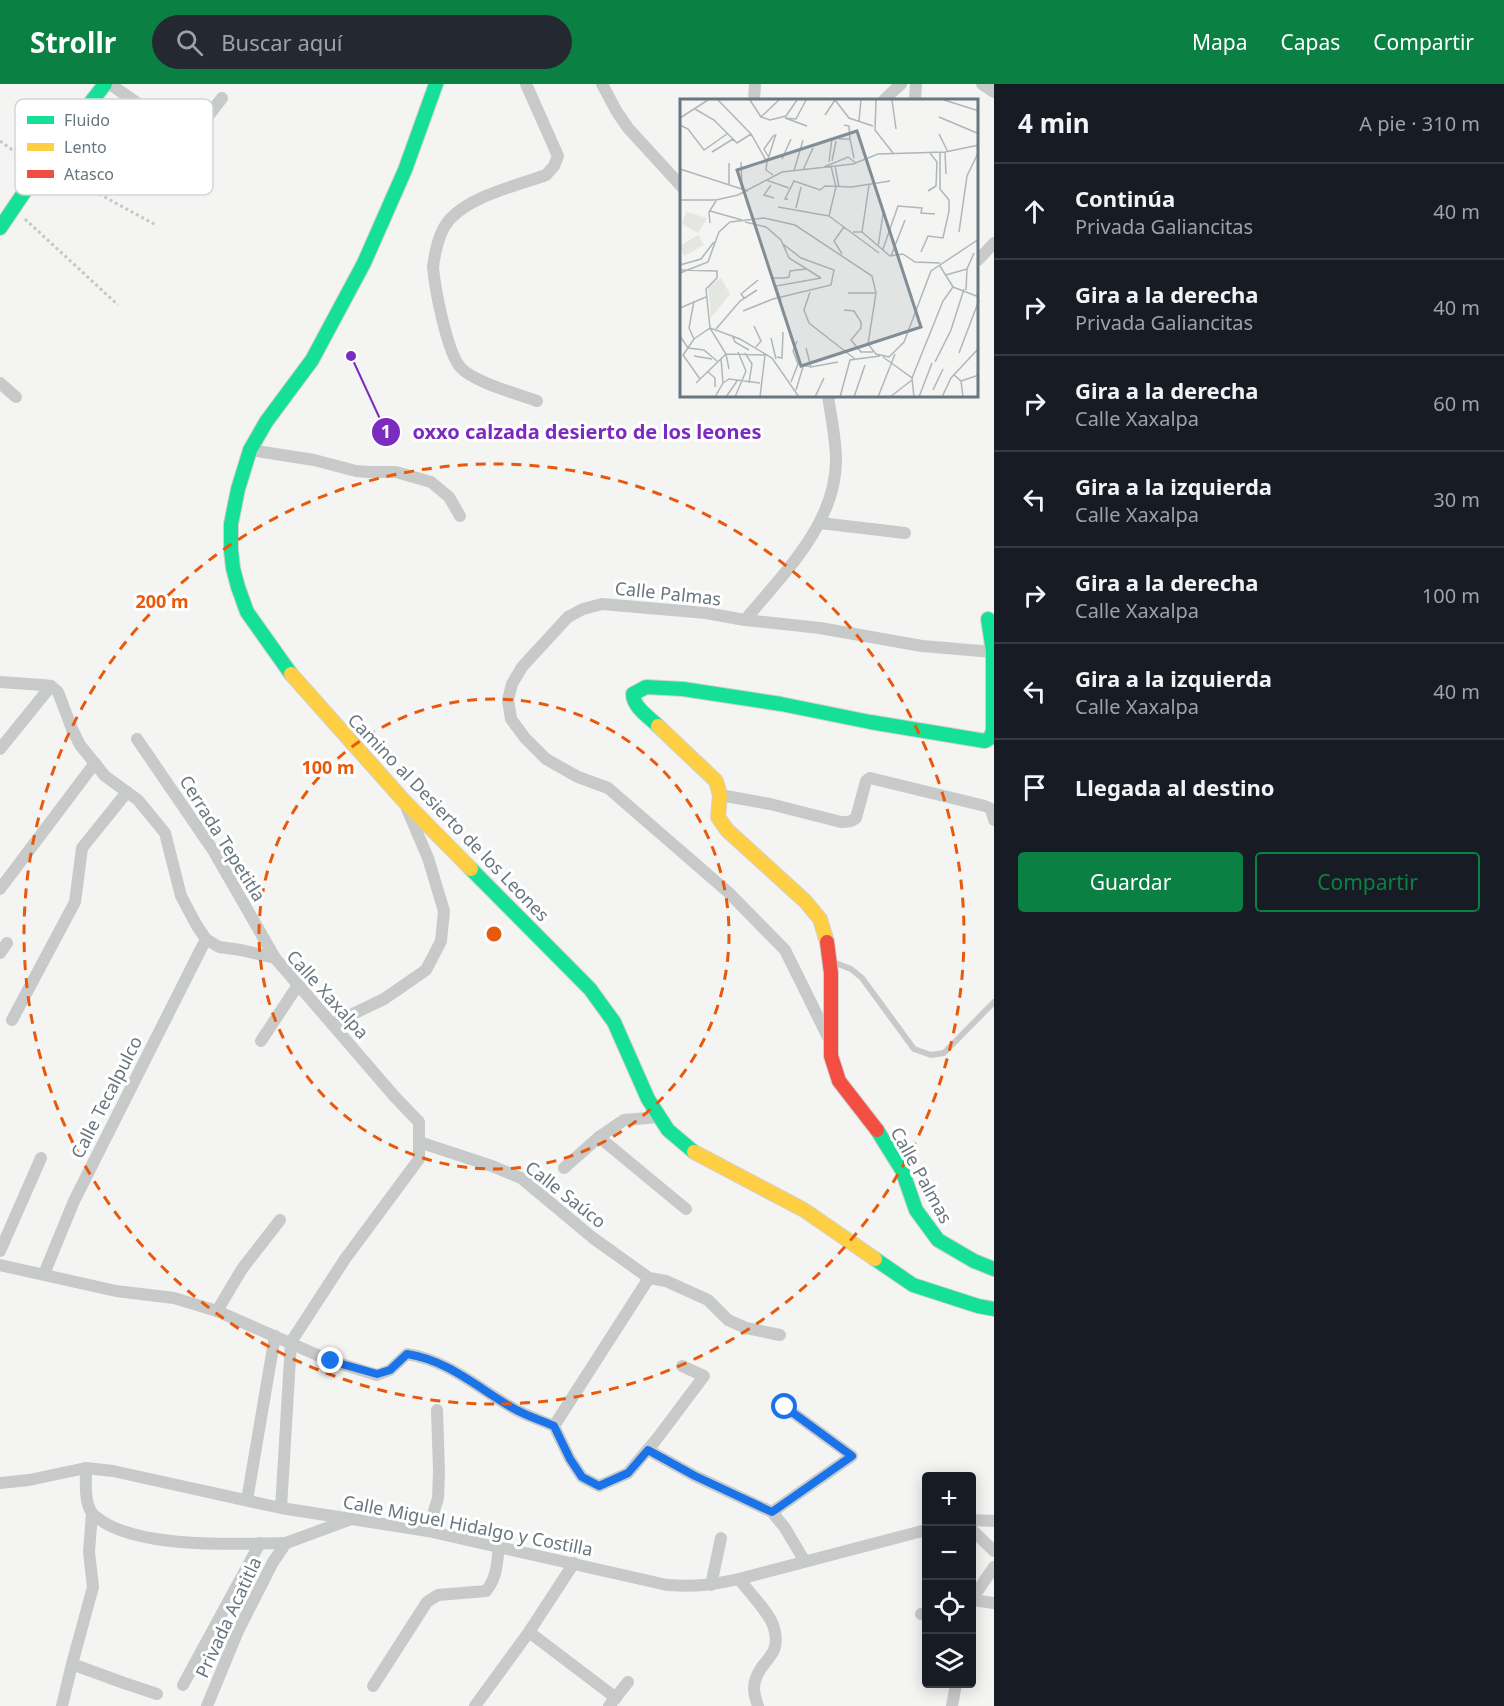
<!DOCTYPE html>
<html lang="es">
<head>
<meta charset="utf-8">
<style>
	:root { --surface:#171b24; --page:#242831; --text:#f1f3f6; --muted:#9ea1a6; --line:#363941; --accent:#0b8043 }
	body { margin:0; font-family:"Noto Sans",sans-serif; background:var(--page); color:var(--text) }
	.controls { position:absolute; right:18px; bottom:18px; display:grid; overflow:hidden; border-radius:6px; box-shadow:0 3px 15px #0003 }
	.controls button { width:54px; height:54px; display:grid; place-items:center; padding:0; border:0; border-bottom:2px solid var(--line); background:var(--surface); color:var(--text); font:30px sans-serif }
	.stop { position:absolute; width:18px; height:18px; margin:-14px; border:4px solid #1a73e8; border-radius:50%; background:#fff }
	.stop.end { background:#1a73e8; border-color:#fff; box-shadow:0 2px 6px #0008 }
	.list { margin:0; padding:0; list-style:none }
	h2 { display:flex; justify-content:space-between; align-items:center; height:78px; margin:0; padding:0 24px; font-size:26px }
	h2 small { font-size:20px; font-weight:400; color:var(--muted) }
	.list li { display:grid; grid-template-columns:39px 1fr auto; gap:18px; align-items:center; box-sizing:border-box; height:96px; padding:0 24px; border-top:2px solid var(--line) }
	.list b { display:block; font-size:22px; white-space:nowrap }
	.list p { margin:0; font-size:20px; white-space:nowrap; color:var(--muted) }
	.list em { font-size:20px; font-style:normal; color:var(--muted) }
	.actions { display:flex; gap:12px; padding:18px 24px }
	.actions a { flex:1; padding:14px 0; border:2px solid var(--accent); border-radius:6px; text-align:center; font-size:21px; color:var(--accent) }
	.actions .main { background:var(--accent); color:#fff }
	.icon { flex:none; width:33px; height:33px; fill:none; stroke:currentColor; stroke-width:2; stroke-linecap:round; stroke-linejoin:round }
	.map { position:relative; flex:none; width:994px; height:1622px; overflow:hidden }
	header { display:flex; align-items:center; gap:36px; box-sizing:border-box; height:84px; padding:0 30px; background:var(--accent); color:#fff }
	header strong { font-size:28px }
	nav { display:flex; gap:33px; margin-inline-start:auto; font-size:21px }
	.search { width:420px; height:54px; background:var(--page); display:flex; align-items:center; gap:15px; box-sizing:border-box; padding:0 21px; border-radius:33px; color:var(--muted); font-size:22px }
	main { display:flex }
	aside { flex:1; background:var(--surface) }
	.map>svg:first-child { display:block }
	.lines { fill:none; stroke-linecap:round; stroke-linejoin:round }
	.fast-casing { stroke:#d1d1d1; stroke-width:16 }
	.slow-casing { stroke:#d1d1d1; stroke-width:16 }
	.jam-casing { stroke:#d1d1d1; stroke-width:16 }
	.path { stroke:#c6c7c7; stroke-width:3; stroke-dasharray:3 3; stroke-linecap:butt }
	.lane { stroke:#c8caca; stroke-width:6 }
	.street { stroke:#c8caca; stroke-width:12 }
	.fast { stroke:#16e098; stroke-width:14 }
	.slow { stroke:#ffcf43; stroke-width:14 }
	.jam { stroke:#f24e42; stroke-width:14 }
	.route { stroke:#1a73e8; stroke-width:8 }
	.ring { fill:none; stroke:#e8590c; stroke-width:3; stroke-dasharray:10 8 }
	.labels { text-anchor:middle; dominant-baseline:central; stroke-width:6; stroke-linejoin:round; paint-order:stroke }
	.street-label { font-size:18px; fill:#67767f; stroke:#fff }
	.inset-road { fill:none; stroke:#afb7ba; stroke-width:1.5 }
	.view { fill:#828e96; fill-opacity:0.15; stroke:#828e96; stroke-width:3 }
	.inset-edge { fill:none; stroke:#67767f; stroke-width:3 }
	.key { fill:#fff; stroke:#d1d6d9; stroke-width:1.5 }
	.key-label { font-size:16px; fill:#67767f }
	.centre { fill:#e8590c; stroke:#fff; stroke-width:3 }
	.ring-label { font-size:18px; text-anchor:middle; font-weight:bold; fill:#e8590c; stroke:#fff; stroke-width:6; stroke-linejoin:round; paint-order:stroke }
	.leader { fill:none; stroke:#7b2cbf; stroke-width:2 }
	.callout-dot { fill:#7b2cbf; stroke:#fff; stroke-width:2 }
	.mark-label { font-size:18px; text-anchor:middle; font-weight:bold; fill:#fff }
	.callout-label { font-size:20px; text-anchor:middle; font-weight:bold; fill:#7b2cbf; stroke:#fff; stroke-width:6; stroke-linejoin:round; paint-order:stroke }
</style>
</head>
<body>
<header>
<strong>Strollr</strong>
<div class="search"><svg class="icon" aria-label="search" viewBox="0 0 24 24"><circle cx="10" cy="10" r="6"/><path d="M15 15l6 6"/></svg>Buscar aquí</div>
<nav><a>Mapa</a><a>Capas</a><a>Compartir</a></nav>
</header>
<main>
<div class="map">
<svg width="994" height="1622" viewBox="0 0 994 1622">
	<rect width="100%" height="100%" fill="#f4f4f3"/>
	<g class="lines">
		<defs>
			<g id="fast">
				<path d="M 0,144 L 44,79 L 105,0"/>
				<path d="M 291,590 L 247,528 L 238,503 L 233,484 L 231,466 L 231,440 L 238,405 L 250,366 L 266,338 L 312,276 L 364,179 L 405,86 L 436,0"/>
				<path d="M 658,642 C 649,633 633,623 633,610 L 646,603 L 683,605 L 781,620 L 870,638 L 985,657 L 990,654 L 993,647 L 993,568 L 988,535"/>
				<path d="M 471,785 L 590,905 L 614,938 L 648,1015 L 668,1046 L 694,1068"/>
				<path d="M 877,1046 L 902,1086 L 916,1126 L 938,1156 L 974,1177 L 994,1185"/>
				<path d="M 875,1175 L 913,1201 L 978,1222 L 994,1225"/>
			</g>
			<g id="slow">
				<path d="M 291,590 L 404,717 L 471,785"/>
				<path d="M 658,642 L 716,697 L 720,711 L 718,733 L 727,746 L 805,817 L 820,835 L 827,858"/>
				<path d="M 694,1068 L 804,1126 L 875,1175"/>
			</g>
			<path id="jam" d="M 827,858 L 831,889 L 831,972 L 839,997 L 877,1046"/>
		</defs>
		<use href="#fast" class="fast-casing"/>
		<use href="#slow" class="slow-casing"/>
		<use href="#jam" class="jam-casing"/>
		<g class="path">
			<path d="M 0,57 L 26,76"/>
			<path d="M 57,87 L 156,141"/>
			<path d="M 25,135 L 118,221"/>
		</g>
		<path class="lane" d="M 833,878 L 851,885 L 862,894 L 914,965 L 931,971 L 944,969 L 994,918"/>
		<g class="street">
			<path d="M 110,0 L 190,56"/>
			<path d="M 526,0 L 558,72 L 554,82 L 546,91 C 516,102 473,111 450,135 C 439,147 435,167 433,183 C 435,205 447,269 461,284 C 474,298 518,310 537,317"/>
			<path d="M 602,0 L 617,28 L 628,44 L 682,103"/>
			<path d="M 982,0 L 994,8"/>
			<path d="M 754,16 L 755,0"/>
			<path d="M 884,16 L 901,0"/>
			<path d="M 915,16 L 916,0"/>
			<path d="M 168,89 L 190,56 L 222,14"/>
			<path d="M 978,176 L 994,159"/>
			<path d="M 0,299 L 16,313"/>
			<path d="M 250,366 L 314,376 L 356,387 L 368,388 L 396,388 L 431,398 L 449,413 L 460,432"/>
			<path d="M 820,439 L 905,449"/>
			<path d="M 745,536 C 783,490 836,440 836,376 C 836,355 831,333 828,312"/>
			<path d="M 0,598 L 43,601 L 51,602 L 58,608 L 72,645 L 80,661 L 105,692 L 138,716 L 165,749 L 181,812 L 197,842 L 206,855 L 219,863 L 241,866 L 275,874"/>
			<path d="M 137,655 L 213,766 L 275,874 L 395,1013 L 419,1038 L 419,1075 L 345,1175 L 291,1258 L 281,1424"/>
			<path d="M 0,665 L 51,602"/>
			<path d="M 720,711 L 770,720 L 841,738 C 847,738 851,738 856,734 L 866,697 L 870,694 L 985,722 L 991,725 L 994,736"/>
			<path d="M 0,805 L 95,679"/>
			<path d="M 0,869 L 7,859"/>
			<path d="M 12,936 L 75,818 L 82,764 L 127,708"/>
			<path d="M 332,940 L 384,915 L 426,886 L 441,857 L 444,827 L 428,774 L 407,725"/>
			<path d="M 828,953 L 785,866 L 728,808 L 608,704 L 578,693 L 546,675 L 525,654 L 511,635 L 508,616 L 512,600 L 522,583 L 568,533 L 583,525 L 602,520 L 706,529 L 745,536 L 820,544 L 922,562 L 993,568"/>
			<path d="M 261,957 L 298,901"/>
			<path d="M 599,1053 L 686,1125"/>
			<path d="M 419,1058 L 492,1082 L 521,1094 L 593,1154 L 649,1194 L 666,1197 L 708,1216 L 728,1236 L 746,1244 L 780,1251"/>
			<path d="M 564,1084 L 599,1053 L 624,1036 L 659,1033"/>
			<path d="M 0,1167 L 41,1074"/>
			<path d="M 0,1181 L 116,1207 L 174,1214 L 217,1227 L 331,1277 L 377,1291 L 390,1286 L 407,1270 C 447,1276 477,1303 511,1323 C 524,1331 540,1336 554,1342 L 570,1375 L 582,1393 L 599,1402 L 628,1389 L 656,1356 L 704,1292 L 682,1282"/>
			<path d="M 44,1190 L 74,1117 L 206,855"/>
			<path d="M 217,1227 L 242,1185 L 280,1136"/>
			<path d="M 554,1342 L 649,1194"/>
			<path d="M 648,1366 L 695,1392 L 772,1428 L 785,1444 L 804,1476"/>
			<path d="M 86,1384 C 86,1397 84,1418 92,1429 C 94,1432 97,1433 99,1435 C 140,1465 235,1460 286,1459"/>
			<path d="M 0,1399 L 29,1396 L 86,1384 L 113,1387 L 281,1424 L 428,1447 L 667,1501 C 695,1503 711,1501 739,1495 L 926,1446"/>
			<path d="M 247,1416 L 275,1252"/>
			<path d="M 772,1428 L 852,1372 L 785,1323"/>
			<path d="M 92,1429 L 89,1468 L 93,1503 L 72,1580 L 124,1599 L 157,1610"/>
			<path d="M 972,1436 L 994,1437"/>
			<path d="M 972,1446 L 994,1467"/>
			<path d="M 428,1447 L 438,1414 L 439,1387 L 437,1326"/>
			<path d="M 739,1495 C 749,1508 770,1529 774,1544 C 782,1572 762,1575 756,1594 C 752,1604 755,1613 758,1622"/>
			<path d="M 711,1501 L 721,1454"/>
			<path d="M 972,1515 L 994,1483"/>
			<path d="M 972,1516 L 994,1519"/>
			<path d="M 921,1530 L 926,1529"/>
			<path d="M 529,1548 L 616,1614"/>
			<path d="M 183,1601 L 260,1459"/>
			<path d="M 373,1602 L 427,1518 L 438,1511 L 486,1507 C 497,1494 497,1479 499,1462"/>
			<path d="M 62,1622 L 72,1580"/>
			<path d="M 207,1622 L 238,1547 L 273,1478 L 286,1459 L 351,1435"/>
			<path d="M 475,1622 L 529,1548 L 574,1479"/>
			<path d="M 609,1622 L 628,1598"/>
			<path d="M 952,1622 L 956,1600"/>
		</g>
		<use href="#fast" class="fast"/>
		<use href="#slow" class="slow"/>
		<use href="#jam" class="jam"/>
	</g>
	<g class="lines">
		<path class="route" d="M 331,1277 L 377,1290 L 390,1286 L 407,1270 C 447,1276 477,1303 511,1323 C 524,1331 540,1336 554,1342 L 570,1375 L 582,1393 L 599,1402 L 628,1389 L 648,1366 L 695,1392 L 772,1428 L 852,1372 L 785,1323"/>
	</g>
	<g class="ring">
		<circle cx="494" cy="850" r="235"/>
		<circle cx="494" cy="850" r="470"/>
	</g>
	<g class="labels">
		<g class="street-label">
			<text transform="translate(668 509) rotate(6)">Calle Palmas</text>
			<text transform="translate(449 733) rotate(46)">Camino al Desierto de los Leones</text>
			<text transform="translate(223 754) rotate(58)">Cerrada Tepetitla</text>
			<text transform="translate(328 910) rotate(48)">Calle Xaxalpa</text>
			<text transform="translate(106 1013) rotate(-63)">Calle Tecalpulco</text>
			<text transform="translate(922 1091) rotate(61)">Calle Palmas</text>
			<text transform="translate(566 1110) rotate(38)">Calle Saúco</text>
			<text transform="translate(468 1441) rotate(11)">Calle Miguel Hidalgo y Costilla</text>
			<text transform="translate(228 1533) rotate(-65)">Privada Acatitla</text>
		</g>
	</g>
	<g transform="translate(680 15)">
		<rect width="298" height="298" fill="#f4f4f3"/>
		<path d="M 41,179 L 50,195 L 31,219 L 28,188 Z" fill="#e4e6e1"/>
		<path d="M 6,113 L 27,119 L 18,134 L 2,125 ZM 18,136 L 24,146 L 4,157 L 0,147 Z" fill="#e4e6e1"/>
		<path class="inset-road" d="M 38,1 L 71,35 L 87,63 L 86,71 L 93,76M 70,1 L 81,18 L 90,21 L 106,17 L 117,1M 126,1 L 116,20 L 105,19 L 127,27M 155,1 L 169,19 L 193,27M 196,1 L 195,31 L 213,54M 212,1 L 216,30M 264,1 L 299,12M 15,10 L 34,21 L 57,44 L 71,35M 145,16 L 155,1M 81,18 L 99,1M 259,18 L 297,34M 0,19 L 28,1M 179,22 L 181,1M 0,26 L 8,30 L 24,51 L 47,35M 164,26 L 169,27 L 170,40M 259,35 L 268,53M 159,40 L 170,40 L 174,59M 32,53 L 53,40M 265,53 L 266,75M 88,57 L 84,50 L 94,36M 102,60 L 111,40M 152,62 L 156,42M 61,63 L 62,89M 87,63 L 96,35M 149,63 L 152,39M 155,67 L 159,88M 144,68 L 168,58 L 176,64M 0,70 L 68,92M 123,71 L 133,49M 114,72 L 123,41M 86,81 L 109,89M 49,85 L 49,64M 91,86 L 84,96 L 94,99M 248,92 L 256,87 L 257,63 L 250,54M 108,100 L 105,100 L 114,82 L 140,91 L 145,87 L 172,88 L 210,82M 0,101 L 36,101 L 58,96 L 102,73 L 173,65 L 198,55 L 265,53 L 299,46M 98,108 L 149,117M 116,109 L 121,88M 30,112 L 62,121M 149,117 L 199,154M 149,117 L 156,88 L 151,67M 65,123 L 86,128 L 101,141 L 109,159 L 141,179M 30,124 L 29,113 L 36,102M 173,133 L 182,133 L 210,157 L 223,155M 182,133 L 189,86M 279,133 L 287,77 L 299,52M 198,148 L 203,115M 203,150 L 218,107 L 242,109 L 241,114 L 255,115M 241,153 L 248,137 L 263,139 L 269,112 L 269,101 L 260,90 L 260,54M 162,155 L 154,142 L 164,128M 223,155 L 235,163 L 260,164M 211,157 L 225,121M 0,166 L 21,160 L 34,143M 260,167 L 273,188M 0,171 L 37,172 L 37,179 L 26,190 L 30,229 L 60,240 L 92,259 L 119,298M 0,174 L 28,163 L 39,133 L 50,123 L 84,119 L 115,126 L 192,177 L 196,194 L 188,245 L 196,255 L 209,258 L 224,243 L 251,172 L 299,140M 90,174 L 93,179 L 104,179 L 109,178 L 110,172 L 126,170M 266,176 L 287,170M 273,188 L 299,198M 286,191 L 287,170 L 294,154M 130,193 L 124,211 L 129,224 L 175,260M 168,194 L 195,194M 64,199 L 61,195 L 78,181M 14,202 L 9,229 L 14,240M 101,202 L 96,187 L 141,179M 0,209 L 26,198M 164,211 L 174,212 L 181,223 L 181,229 L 171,241 L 181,253 L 193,253M 63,212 L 93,200 L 151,186 L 154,171 L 121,159 L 103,145M 74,227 L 81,242 L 76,248M 36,230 L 60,202 L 77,191M 52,236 L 55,243 L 69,251M 0,237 L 8,249 L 24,251 L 37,262M 91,239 L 96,260M 117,242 L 113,252 L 118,265M 126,249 L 131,268M 65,254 L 72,265 L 69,284M 279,254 L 299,201M 14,257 L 32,260M 97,258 L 102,259 L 103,233M 203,258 L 232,279 L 234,298M 255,263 L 271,231 L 284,190M 27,272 L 35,279 L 35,288M 274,276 L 281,282 L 283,298M 232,279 L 263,202 L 273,188M 20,280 L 3,256 L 14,240 L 30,229 L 46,255 L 49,270M 281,282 L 299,276M 111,283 L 118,265 L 131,268 L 158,263M 16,284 L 46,255 L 85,256M 43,284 L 49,280 L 80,284M 116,291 L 123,268M 253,291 L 263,270M 35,298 L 43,284 L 41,259M 46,298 L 57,282M 55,298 L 66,272 L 58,253M 80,298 L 85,256M 135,298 L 144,279M 160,298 L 170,261 L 200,257M 174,298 L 185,266M 198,298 L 215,255M 210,298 L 232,281M 239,298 L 252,264M 262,298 L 271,279 L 299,249"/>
		<path class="view" d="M 177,32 L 241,228 L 121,267 L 57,71 Z"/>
		<rect width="298" height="298" class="inset-edge"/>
	</g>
	<rect x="15" y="15" width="198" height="96" rx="9" class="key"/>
	<rect x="27" y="32" width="27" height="8" fill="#16e098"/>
	<rect x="27" y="59" width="27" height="8" fill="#ffcf43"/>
	<rect x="27" y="86" width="27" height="8" fill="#f24e42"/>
	<g class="key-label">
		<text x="64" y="42">Fluido</text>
		<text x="64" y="69">Lento</text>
		<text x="64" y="96">Atasco</text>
	</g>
	<circle cx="494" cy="850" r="9" class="centre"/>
	<g class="ring-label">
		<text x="162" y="524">200 m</text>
		<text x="328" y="690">100 m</text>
	</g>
	<path class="leader" d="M351 272L386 348"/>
	<g class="callout-dot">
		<circle cx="351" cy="272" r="6"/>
		<circle cx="386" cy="348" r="15"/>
	</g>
	<g class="mark-label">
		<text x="386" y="354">1</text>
	</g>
	<g class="callout-label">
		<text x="587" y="355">oxxo calzada desierto de los leones</text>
	</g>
</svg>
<div class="controls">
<button>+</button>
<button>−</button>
<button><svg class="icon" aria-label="locate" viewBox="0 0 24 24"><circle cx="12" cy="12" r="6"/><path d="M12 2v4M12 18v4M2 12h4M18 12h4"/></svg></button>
<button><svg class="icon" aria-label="layers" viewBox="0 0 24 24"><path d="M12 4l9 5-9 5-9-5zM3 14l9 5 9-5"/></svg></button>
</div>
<div class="stop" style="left:785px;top:1323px"></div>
<div class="stop end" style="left:331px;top:1277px"></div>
</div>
<aside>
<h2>4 min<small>A pie · 310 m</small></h2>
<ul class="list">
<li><svg class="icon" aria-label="ahead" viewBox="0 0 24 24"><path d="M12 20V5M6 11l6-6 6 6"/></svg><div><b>Continúa</b><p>Privada Galiancitas</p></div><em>40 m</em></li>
<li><svg class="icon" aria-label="right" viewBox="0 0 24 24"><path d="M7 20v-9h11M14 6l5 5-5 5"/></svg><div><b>Gira a la derecha</b><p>Privada Galiancitas</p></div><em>40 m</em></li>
<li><svg class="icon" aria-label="right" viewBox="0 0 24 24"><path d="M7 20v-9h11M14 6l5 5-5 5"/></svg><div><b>Gira a la derecha</b><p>Calle Xaxalpa</p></div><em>60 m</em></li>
<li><svg class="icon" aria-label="left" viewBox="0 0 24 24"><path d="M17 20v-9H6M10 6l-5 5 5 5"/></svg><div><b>Gira a la izquierda</b><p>Calle Xaxalpa</p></div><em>30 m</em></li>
<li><svg class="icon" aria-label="right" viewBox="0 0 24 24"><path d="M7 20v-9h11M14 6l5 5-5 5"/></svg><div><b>Gira a la derecha</b><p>Calle Xaxalpa</p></div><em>100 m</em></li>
<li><svg class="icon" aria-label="left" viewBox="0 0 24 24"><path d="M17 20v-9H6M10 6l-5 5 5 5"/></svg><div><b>Gira a la izquierda</b><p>Calle Xaxalpa</p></div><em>40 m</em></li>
<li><svg class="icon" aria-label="arrive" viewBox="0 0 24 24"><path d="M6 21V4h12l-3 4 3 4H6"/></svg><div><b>Llegada al destino</b></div></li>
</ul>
<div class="actions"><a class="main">Guardar</a><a>Compartir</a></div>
</aside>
</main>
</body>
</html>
